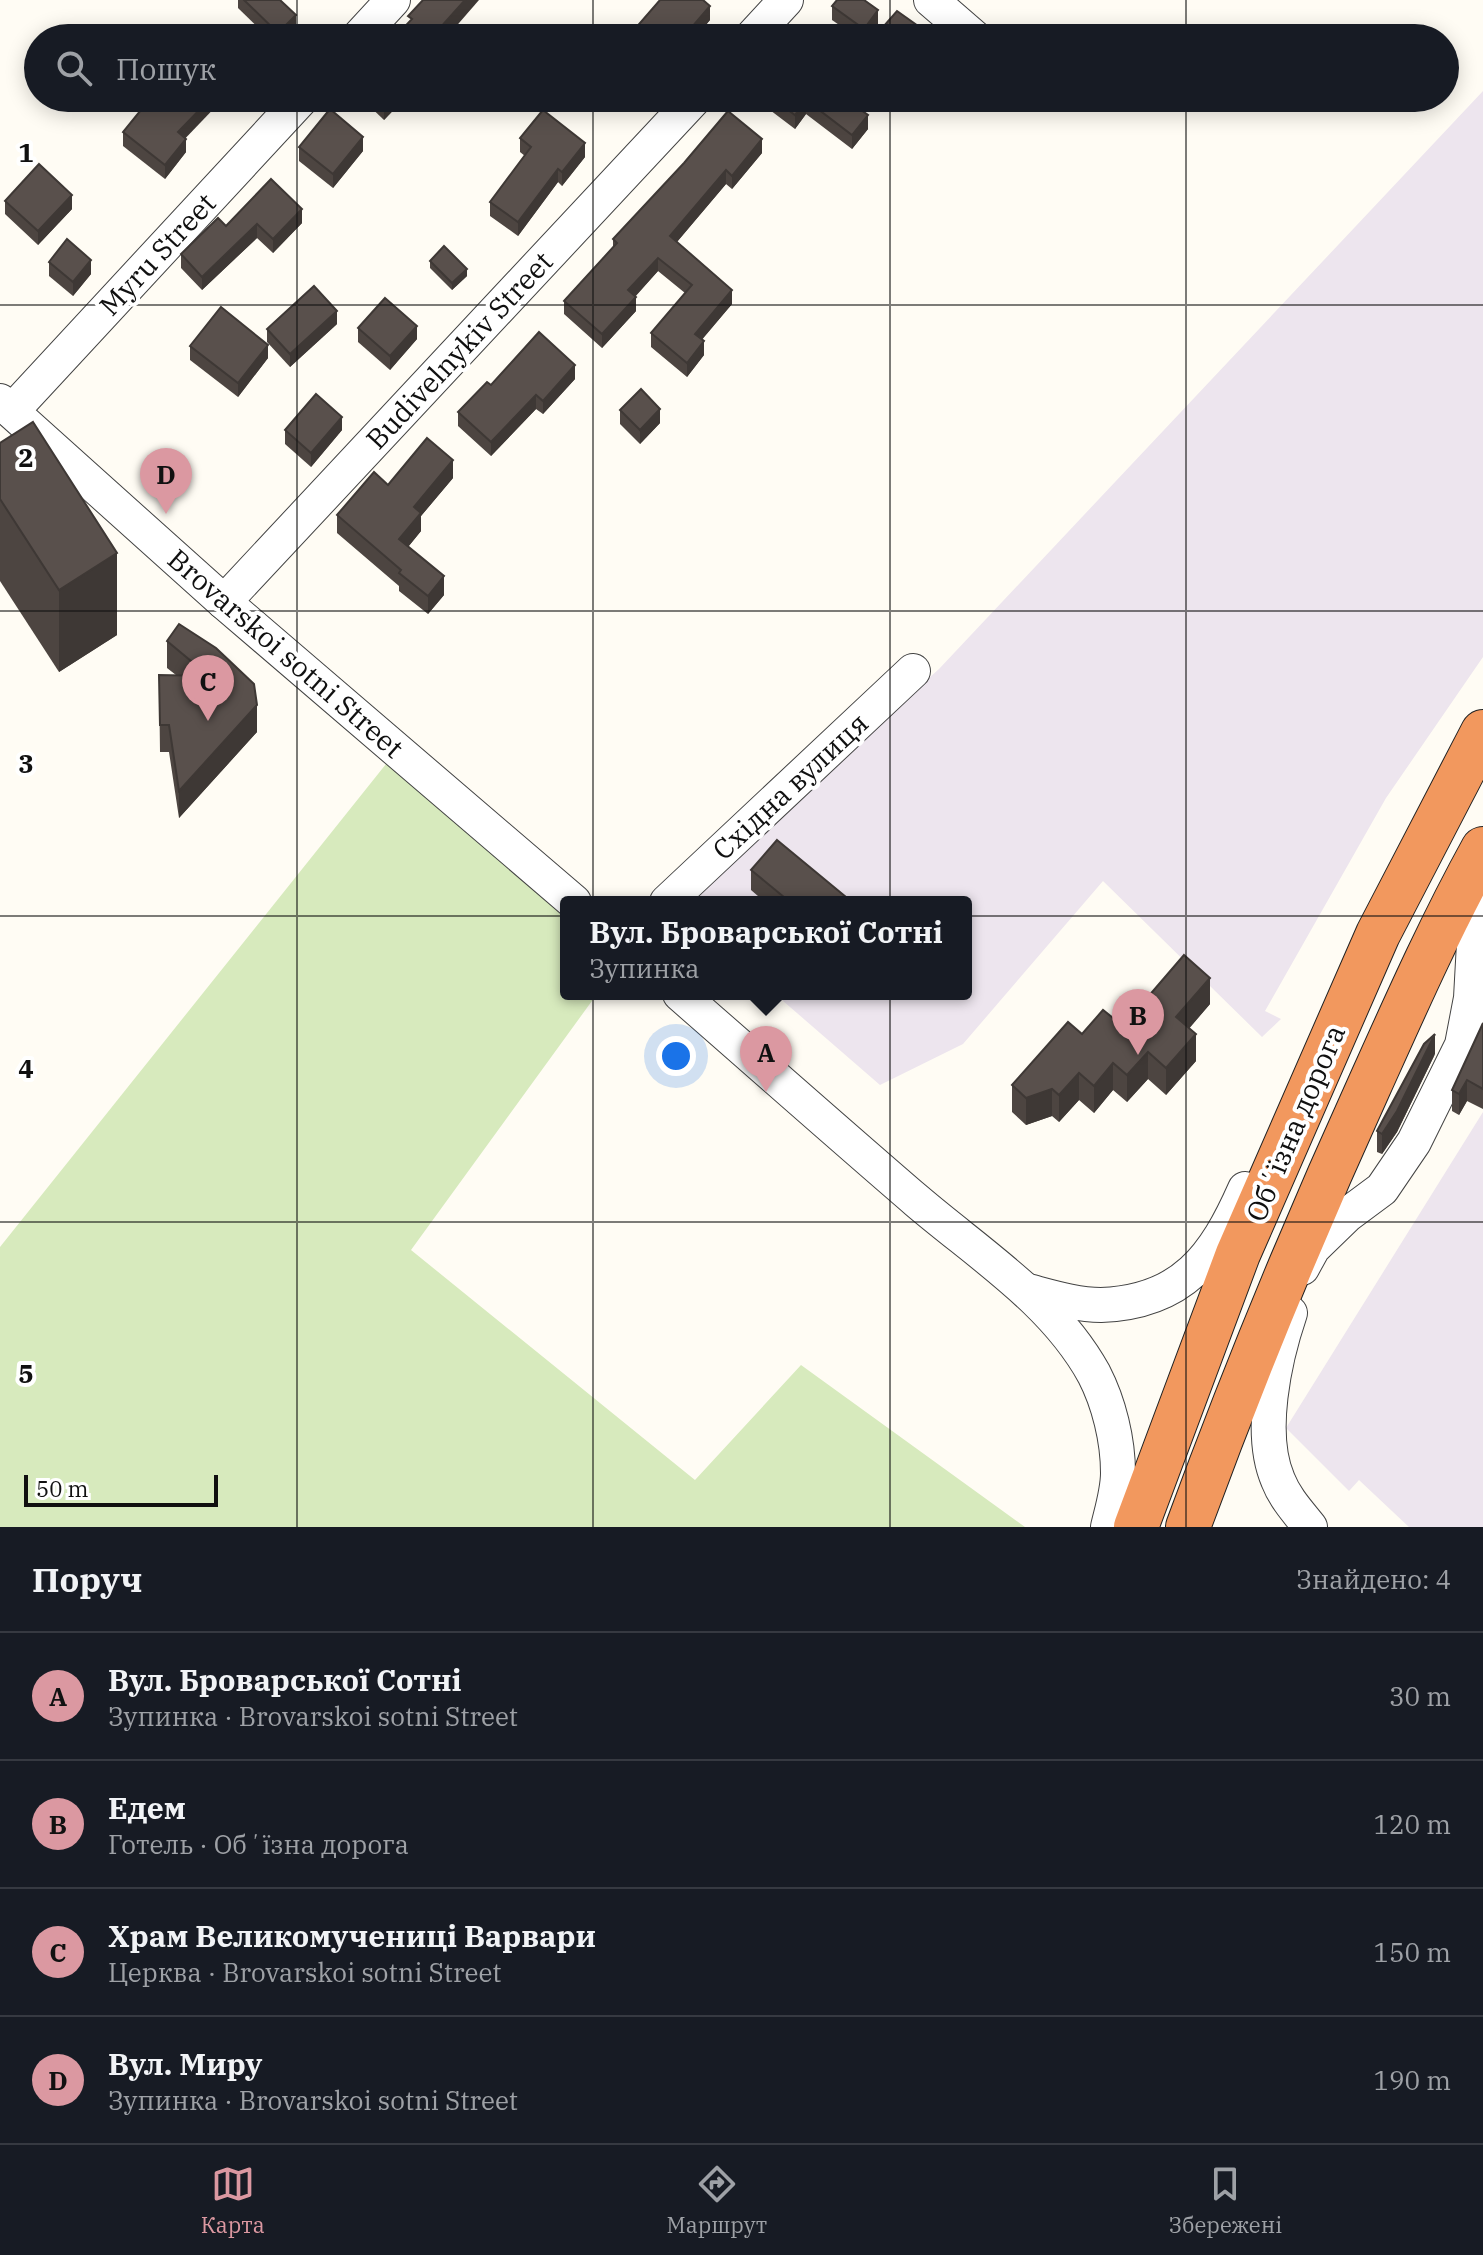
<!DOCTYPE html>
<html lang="uk">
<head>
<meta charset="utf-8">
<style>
	:root { --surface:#171b24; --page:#20242c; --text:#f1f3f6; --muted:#9ea1a6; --line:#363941; --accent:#db98a1 }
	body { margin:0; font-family:"IBM Plex Serif",serif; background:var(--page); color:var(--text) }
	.scale { position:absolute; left:24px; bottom:20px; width:194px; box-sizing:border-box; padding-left:8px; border:4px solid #101010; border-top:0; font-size:22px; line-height:28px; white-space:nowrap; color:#101010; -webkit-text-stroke:6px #fff; paint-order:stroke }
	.you { position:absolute; left:676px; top:1056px; width:28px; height:28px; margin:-20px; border:6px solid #fff; border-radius:50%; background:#1a73e8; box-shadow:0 0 0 12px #1a73e833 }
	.badge { display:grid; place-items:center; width:52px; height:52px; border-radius:50%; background:var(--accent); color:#111; font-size:26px; font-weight:700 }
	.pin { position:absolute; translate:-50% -66px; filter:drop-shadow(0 2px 4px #0008) }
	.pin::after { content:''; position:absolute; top:42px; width:28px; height:24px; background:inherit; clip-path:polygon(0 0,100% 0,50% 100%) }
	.popup { position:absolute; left:560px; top:896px; width:412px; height:104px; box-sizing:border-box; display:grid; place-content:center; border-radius:8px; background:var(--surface); filter:drop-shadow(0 2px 6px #0005); font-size:26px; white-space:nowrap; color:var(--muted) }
	.popup b { font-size:30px; color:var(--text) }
	.popup::after { content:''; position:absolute; left:50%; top:100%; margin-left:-16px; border:16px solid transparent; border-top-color:var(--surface) }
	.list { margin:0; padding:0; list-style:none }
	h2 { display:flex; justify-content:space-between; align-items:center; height:104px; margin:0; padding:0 32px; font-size:34px }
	h2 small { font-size:26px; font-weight:400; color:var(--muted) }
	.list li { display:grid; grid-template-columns:52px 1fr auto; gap:24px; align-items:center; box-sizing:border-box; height:128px; padding:0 32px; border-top:2px solid var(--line) }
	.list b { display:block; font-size:30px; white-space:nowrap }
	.list p { margin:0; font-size:26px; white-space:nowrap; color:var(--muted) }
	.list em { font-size:26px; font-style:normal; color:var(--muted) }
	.icon { flex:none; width:44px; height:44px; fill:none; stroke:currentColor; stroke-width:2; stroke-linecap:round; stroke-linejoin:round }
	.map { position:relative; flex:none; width:1483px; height:1527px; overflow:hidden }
	.search { position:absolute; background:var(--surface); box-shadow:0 4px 20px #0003; left:24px; right:24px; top:24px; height:88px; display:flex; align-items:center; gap:20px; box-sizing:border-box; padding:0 28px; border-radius:44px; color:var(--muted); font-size:30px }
	.sheet { height:616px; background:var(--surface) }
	nav { display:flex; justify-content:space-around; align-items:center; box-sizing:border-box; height:112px; border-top:2px solid var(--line); background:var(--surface); font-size:22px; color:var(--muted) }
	nav a { display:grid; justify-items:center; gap:4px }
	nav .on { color:var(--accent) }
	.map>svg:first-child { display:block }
	.industrial { fill:#ede5ee }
	.green { fill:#d7eabd }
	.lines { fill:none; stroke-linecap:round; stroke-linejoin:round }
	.minor-casing { stroke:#434343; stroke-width:36 }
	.highway-casing { stroke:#212121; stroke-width:46 }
	.minor { stroke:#fff; stroke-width:34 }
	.highway { stroke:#f2985e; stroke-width:44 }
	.wall { fill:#4d4541 }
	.shaded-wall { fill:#3e3835 }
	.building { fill:#59504c; stroke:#3e3835; stroke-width:2 }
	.grid { fill:none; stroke:#101010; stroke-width:2; stroke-opacity:0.55 }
	.labels { text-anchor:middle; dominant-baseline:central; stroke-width:8; stroke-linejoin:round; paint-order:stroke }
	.street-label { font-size:28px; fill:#101010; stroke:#fff }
	.grid-label { font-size:26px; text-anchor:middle; font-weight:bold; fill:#101010; stroke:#fff; stroke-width:8; stroke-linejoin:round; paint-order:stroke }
</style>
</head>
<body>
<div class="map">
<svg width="1483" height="1527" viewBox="0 0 1483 1527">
	<rect width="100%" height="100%" fill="#fffcf4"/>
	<g class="industrial">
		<path d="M 1483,91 L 1483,657 L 1386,798 L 1265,1011 L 1281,1019 L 1262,1037 L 1103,881 L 963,1044 L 880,1085 L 775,994 L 966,994 L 966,902 L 681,902 L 939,669 Z"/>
		<path d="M 1483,1112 L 1483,1527 L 1409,1527 L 1359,1480 L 1349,1491 L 1286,1428 Z"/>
	</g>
	<path class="green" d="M 398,749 L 566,912 L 566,994 L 597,994 L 411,1250 L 695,1480 L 801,1365 L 1025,1527 L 0,1527 L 0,1247 Z"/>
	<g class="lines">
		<defs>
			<g id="minor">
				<path d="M 931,0 L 975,38"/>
				<path d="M 358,38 L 393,0"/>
				<path d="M 751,38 L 786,0"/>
				<path d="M 0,401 L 224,602 L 574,902"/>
				<path d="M 12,411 L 302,98"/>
				<path d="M 224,602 L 695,98"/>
				<path d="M 667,902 L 913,671"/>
				<path d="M 680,994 C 759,1063 838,1133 917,1201 C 979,1254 1054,1301 1094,1374 C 1109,1403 1118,1440 1118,1473 C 1118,1491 1112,1510 1108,1527"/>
				<path d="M 1302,1268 L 1313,1248 L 1347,1215 L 1382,1189 L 1414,1142 L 1462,1045 L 1471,998 L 1476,907 L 1483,894"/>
				<path d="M 1028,1291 C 1051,1297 1077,1305 1101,1305 C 1183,1302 1215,1257 1245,1189"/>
				<path d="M 1290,1313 C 1274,1360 1258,1434 1278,1480 C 1285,1498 1298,1512 1310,1527"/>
			</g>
			<g id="highway">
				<path d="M 1136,1527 L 1238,1254 L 1378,934 L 1483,732"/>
				<path d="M 1188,1527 C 1243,1377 1304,1229 1370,1084 C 1406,1004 1441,925 1483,849"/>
			</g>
		</defs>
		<use href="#minor" class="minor-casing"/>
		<use href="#highway" class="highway-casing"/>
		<use href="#minor" class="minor"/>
		<use href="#highway" class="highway"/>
	</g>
	<g class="wall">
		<path d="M 238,0 L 280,0 L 296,29 L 287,38 L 269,38 L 238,8 Z"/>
		<path d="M 832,6 L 878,24 L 868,38 L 858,38 L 832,20 Z"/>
		<path d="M 710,20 L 695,38 L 627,38 Z"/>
		<path d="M 884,26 L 935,38 L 884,38 Z"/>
		<path d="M 361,98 L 405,98 L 384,120 Z"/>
		<path d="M 611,98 L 631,98 L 623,108 Z"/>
		<path d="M 754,98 L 844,98 L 868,129 L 852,149 L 806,114 L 795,129 Z"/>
		<path d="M 146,106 L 186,138 L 186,152 L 165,179 L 123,146 L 123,132 Z"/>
		<path d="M 520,138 L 585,157 L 562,186 L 558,182 L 518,236 L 490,216 L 490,202 L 525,156 L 520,152 Z"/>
		<path d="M 299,147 L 363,151 L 333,188 L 299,161 Z"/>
		<path d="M 762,153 L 732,189 L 726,184 L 677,242 L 732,304 L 702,339 L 704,355 L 687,377 L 651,347 L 651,333 L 685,293 L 658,271 L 635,297 L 636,311 L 602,348 L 564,314 L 564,301 L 613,247 L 613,239 L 684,163 Z"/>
		<path d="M 271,179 L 302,223 L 273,253 L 257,238 L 202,290 L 181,268 L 181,254 L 226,226 Z"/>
		<path d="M 5,201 L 72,209 L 38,245 L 5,214 Z"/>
		<path d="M 430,261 L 467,276 L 452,290 L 430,268 Z"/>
		<path d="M 49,262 L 91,274 L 73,296 L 49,276 Z"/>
		<path d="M 337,324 L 290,367 L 267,342 L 267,329 Z"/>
		<path d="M 358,328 L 417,339 L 390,370 L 358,342 Z"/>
		<path d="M 190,346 L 268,358 L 238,397 L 190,360 Z"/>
		<path d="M 575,379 L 543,414 L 536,409 L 491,456 L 458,426 L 458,412 L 491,385 Z"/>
		<path d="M 620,410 L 660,423 L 640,444 L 620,424 Z"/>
		<path d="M 285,430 L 342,430 L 311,467 L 285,444 Z"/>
		<path d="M 0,443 L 117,635 L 59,672 L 0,581 Z"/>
		<path d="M 453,478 L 421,516 L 421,531 L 408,547 L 444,595 L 428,614 L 399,591 L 399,586 L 337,533 L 337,515 L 388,485 Z"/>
		<path d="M 179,624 L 257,732 L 179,818 L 169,752 L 160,752 L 159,675 L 176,675 L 167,668 L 167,641 Z"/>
		<path d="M 751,870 L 852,902 L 765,902 L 751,890 Z"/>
		<path d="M 1210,1004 L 1189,1028 L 1196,1061 L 1166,1095 L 1148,1079 L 1127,1102 L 1113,1090 L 1094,1113 L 1079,1100 L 1059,1122 L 1052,1116 L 1026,1125 L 1012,1112 L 1012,1085 L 1082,1034 L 1118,1022 L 1135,1012 Z"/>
		<path d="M 1483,1023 L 1483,1109 L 1467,1101 L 1459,1115 L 1452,1111 L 1452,1090 Z"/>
		<path d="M 1435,1054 L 1397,1132 L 1382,1154 L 1377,1152 L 1377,1131 Z"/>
	</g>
	<g class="shaded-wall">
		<path d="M 465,0 L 479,0 L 446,38 L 431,38 Z"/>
		<path d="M 710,6 L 710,20 L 695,38 L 686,38 L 686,34 Z"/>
		<path d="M 878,10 L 878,24 L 868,38 L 864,38 L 864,29 Z"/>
		<path d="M 296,15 L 296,29 L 287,38 L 278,38 L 278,33 Z"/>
		<path d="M 678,27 L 678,38 L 669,38 Z"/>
		<path d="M 211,98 L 224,98 L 178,146 L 178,132 Z"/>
		<path d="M 389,98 L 405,98 L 384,120 L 384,103 Z"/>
		<path d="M 623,98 L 631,98 L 623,108 Z"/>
		<path d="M 806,100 L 806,114 L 795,129 L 795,115 Z"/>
		<path d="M 868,115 L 868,129 L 852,149 L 852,135 Z"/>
		<path d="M 363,137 L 363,151 L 333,188 L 333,174 Z"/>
		<path d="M 186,139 L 186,152 L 165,179 L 165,165 Z"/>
		<path d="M 762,139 L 762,153 L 732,189 L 732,176 Z"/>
		<path d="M 585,143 L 585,157 L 562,186 L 562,172 Z"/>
		<path d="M 558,169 L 558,182 L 518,236 L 518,222 Z"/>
		<path d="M 726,170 L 726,184 L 670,250 L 670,236 Z"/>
		<path d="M 72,195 L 72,209 L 38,245 L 38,231 Z"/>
		<path d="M 302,209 L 302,223 L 273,253 L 273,239 Z"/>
		<path d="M 257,224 L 257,238 L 202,290 L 202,277 Z"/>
		<path d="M 658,258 L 658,271 L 628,304 L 628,290 Z"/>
		<path d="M 91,260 L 91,274 L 73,296 L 73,282 Z"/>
		<path d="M 467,269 L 467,276 L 452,290 L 452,283 Z"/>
		<path d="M 732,290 L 732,304 L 695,348 L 695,334 Z"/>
		<path d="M 636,297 L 636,311 L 602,348 L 602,334 Z"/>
		<path d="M 337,311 L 337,324 L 290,367 L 290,354 Z"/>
		<path d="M 417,326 L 417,339 L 390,370 L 390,356 Z"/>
		<path d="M 704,341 L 704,355 L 687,377 L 687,363 Z"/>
		<path d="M 268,345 L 268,358 L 238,397 L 238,383 Z"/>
		<path d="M 575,365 L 575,379 L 543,414 L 543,401 Z"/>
		<path d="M 536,395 L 536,409 L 491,456 L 491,442 Z"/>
		<path d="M 660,409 L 660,423 L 640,444 L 640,430 Z"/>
		<path d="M 342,417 L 342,430 L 311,467 L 311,453 Z"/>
		<path d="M 453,460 L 453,478 L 421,516 L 421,531 L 399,558 L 399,539 L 414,507 Z"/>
		<path d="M 117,553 L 117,635 L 59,672 L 59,590 Z"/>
		<path d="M 444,576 L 444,595 L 428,614 L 428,596 Z"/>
		<path d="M 257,705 L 257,732 L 179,818 L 179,791 Z"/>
		<path d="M 1210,978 L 1210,1004 L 1176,1044 L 1176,1017 Z"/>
		<path d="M 1196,1034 L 1196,1061 L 1166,1095 L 1166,1068 Z"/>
		<path d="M 1435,1034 L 1435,1054 L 1397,1132 L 1382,1154 L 1382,1134 Z"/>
		<path d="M 1148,1052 L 1148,1079 L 1127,1102 L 1127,1075 Z"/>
		<path d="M 1113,1063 L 1113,1090 L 1094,1113 L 1094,1086 Z"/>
		<path d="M 1079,1073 L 1079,1100 L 1059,1122 L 1059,1095 Z"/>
		<path d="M 1467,1080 L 1467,1101 L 1459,1115 L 1459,1094 Z"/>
		<path d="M 1052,1089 L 1052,1116 L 1026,1125 L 1026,1098 Z"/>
	</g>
	<g class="building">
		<path d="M 244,0 L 280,0 L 296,15 L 278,33 Z"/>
		<path d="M 423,0 L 465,0 L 431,38 L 394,38 L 412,19 L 408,16 Z"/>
		<path d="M 660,0 L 703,0 L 710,6 L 686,34 L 678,27 L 669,38 L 627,38 Z"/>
		<path d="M 837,0 L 864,0 L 878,10 L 864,29 L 832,6 Z"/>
		<path d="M 897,11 L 935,38 L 898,38 L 884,26 Z"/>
		<path d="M 154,98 L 211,98 L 178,132 L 186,139 L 165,165 L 123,132 L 145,105 L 146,106 Z"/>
		<path d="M 379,98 L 389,98 L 384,103 Z"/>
		<path d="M 772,98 L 844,98 L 868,115 L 852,135 L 806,100 L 795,115 Z"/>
		<path d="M 330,109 L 363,137 L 333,174 L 299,147 Z"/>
		<path d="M 543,110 L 585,143 L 562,172 L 558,169 L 518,222 L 490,202 L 531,147 L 520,138 Z"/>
		<path d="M 728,111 L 762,139 L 732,176 L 726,170 L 670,236 L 732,290 L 695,334 L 704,341 L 687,363 L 651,333 L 692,285 L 658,258 L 628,290 L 636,297 L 602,334 L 564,301 L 617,243 L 613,239 L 684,163 Z"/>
		<path d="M 39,164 L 72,195 L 38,231 L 5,201 Z"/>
		<path d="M 271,179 L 302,209 L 273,239 L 257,224 L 202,277 L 181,254 L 218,218 L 226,226 Z"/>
		<path d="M 67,239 L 91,260 L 73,282 L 49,262 Z"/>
		<path d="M 444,246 L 467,269 L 452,283 L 430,261 Z"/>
		<path d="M 314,286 L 337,311 L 290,354 L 267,329 Z"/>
		<path d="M 385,298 L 417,326 L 390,356 L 358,328 Z"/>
		<path d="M 221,307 L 268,345 L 238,383 L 190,346 Z"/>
		<path d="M 539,332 L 575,365 L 543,401 L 536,395 L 491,442 L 458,412 L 487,382 L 491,385 Z"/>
		<path d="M 641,389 L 660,409 L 640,430 L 620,410 Z"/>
		<path d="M 316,394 L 342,417 L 311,453 L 285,430 Z"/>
		<path d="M 33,422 L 117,553 L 59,590 L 0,499 L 0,443 Z"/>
		<path d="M 427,438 L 453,460 L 414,507 L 421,513 L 399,539 L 444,576 L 428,596 L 399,573 L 401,570 L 337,515 L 374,472 L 388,485 Z"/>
		<path d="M 179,624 L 216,648 L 254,684 L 257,705 L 179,791 L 169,725 L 160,725 L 159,675 L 209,676 L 167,641 Z"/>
		<path d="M 777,840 L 852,902 L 790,902 L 751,870 Z"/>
		<path d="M 1184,955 L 1210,978 L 1176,1017 L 1196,1034 L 1166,1068 L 1148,1052 L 1127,1075 L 1113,1063 L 1094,1086 L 1079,1073 L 1059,1095 L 1052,1089 L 1026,1098 L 1012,1085 L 1068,1022 L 1082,1034 L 1103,1010 L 1118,1022 L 1129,1010 L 1135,1012 Z"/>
		<path d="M 1483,1023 L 1483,1089 L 1467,1080 L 1459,1094 L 1452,1090 Z"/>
		<path d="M 1435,1034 L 1397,1111 L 1382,1134 L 1377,1131 L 1424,1044 Z"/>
	</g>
	<path class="grid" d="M 297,0 L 297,38M 593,0 L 593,38M 890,0 L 890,38M 1186,0 L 1186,38M 297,98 L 297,1527M 593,98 L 593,1527M 890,98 L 890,1527M 1186,98 L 1186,1527M 0,305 L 1483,305M 0,611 L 1483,611M 0,916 L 1483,916M 0,1222 L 1483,1222"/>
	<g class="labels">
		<g class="street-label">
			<text transform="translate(157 254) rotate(-47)">Myru Street</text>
			<text transform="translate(459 350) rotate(-47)">Budivelnykiv Street</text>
			<text transform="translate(286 653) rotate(41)">Brovarskoi sotni Street</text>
			<text transform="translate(790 786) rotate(-43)">Східна вулиця</text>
			<text transform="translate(1295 1123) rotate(-67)">Обʼїзна дорога</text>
		</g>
	</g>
	<g class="grid-label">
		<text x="26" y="162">1</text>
		<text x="26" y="467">2</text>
		<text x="26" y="773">3</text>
		<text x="26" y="1078">4</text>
		<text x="26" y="1383">5</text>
	</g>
</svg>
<div class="scale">50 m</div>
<div class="you"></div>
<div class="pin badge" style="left:766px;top:1092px">A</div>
<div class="popup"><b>Вул. Броварської Cотні</b>Зупинка</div>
<div class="pin badge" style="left:1138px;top:1055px">B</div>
<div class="pin badge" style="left:208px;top:721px">C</div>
<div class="pin badge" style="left:166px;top:514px">D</div>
<div class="search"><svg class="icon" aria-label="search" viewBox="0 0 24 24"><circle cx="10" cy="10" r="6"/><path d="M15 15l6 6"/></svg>Пошук</div>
</div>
<section class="sheet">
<h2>Поруч<small>Знайдено: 4</small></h2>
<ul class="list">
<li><span class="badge">A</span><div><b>Вул. Броварської Cотні</b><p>Зупинка · Brovarskoi sotni Street</p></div><em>30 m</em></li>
<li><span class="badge">B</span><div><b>Едем</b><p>Готель · Обʼїзна дорога</p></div><em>120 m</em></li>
<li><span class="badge">C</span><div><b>Храм Великомучениці Варвари</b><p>Церква · Brovarskoi sotni Street</p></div><em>150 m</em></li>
<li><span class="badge">D</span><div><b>Вул. Миру</b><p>Зупинка · Brovarskoi sotni Street</p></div><em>190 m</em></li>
</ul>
</section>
<nav>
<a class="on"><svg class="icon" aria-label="map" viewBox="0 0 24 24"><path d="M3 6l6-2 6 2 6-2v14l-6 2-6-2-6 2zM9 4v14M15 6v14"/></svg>Карта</a>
<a><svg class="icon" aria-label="directions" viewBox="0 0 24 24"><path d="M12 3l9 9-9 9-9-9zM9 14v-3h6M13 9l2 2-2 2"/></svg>Маршрут</a>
<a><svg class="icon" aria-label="saved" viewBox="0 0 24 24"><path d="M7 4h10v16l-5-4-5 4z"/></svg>Збережені</a>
</nav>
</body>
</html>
